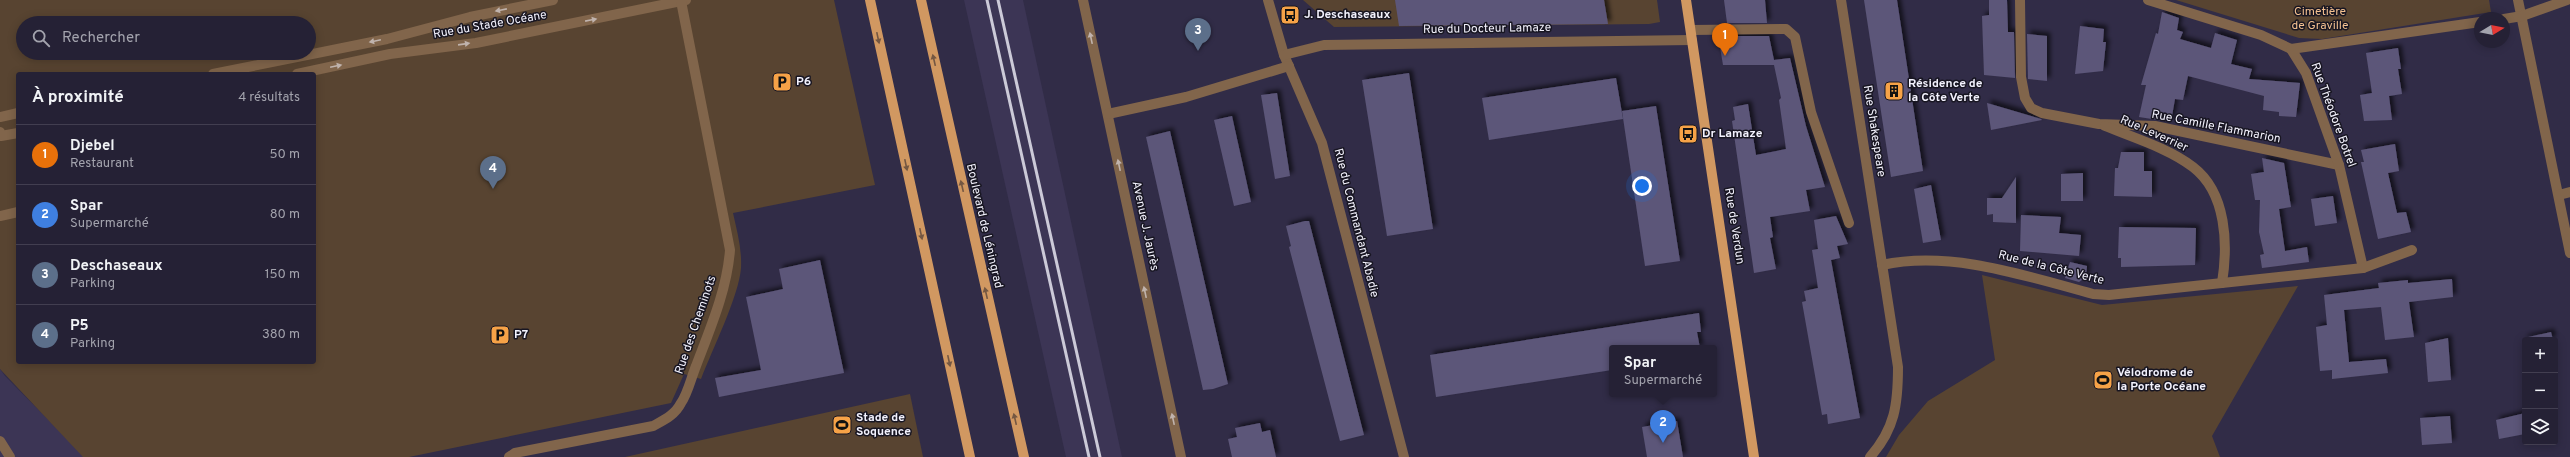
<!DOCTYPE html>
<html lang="fr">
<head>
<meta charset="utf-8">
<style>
	:root { --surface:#252135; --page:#2d293d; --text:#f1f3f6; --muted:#a3a3ad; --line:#423e50; --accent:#d93025 }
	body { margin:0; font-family:Overpass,sans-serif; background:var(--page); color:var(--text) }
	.controls { position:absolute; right:12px; bottom:12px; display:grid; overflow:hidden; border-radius:4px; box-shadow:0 2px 10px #0003 }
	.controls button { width:36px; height:36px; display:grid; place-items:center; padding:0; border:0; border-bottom:1px solid var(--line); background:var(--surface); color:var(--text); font:20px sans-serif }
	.compass { position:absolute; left:2474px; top:12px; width:36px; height:36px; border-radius:50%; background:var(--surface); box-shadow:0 2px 10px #0003; rotate:80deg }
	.you { position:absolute; left:1642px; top:186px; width:14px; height:14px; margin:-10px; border:3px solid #fff; border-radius:50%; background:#1a73e8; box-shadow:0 0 0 6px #1a73e833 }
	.badge { display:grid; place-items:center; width:26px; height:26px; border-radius:50%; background:var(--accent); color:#fff; font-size:13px; font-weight:700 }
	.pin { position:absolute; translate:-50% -33px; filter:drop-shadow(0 1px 2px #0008) }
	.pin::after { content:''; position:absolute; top:21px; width:14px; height:12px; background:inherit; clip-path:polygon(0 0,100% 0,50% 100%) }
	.popup { position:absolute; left:1609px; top:345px; width:108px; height:52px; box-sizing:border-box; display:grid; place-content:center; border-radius:4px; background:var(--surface); filter:drop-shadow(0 1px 3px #0005); font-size:13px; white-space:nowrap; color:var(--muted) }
	.popup b { font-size:15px; color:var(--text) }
	.popup::after { content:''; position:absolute; left:50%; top:100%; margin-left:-8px; border:8px solid transparent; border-top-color:var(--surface) }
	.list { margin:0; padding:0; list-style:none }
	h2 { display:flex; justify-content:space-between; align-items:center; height:52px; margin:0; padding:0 16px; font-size:17px }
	h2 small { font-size:13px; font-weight:400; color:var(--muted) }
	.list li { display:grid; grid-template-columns:26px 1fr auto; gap:12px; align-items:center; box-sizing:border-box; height:60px; padding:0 16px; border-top:1px solid var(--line) }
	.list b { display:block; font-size:15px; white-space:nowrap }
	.list p { margin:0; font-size:13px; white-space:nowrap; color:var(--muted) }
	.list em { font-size:13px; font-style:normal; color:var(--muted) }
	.icon { flex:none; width:22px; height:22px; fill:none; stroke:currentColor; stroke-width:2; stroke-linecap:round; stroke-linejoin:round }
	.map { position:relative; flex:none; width:2570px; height:457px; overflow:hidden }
	.search { position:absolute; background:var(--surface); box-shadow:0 2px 10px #0003; left:16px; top:16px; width:300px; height:44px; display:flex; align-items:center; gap:10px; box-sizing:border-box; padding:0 14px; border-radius:22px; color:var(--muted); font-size:15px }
	.panel { position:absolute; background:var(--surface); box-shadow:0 2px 10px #0003; left:16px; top:72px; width:300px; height:292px; border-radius:4px }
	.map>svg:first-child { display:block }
	.built { fill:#3c3555 }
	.green { fill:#584431; fill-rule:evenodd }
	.building { fill:#5c5679; filter:url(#shadow) }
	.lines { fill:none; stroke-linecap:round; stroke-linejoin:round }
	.minor { stroke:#81654b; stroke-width:10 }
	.major { stroke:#d19861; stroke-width:10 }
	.rail { stroke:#cccad8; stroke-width:3 }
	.oneway { fill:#c0b3ad }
	.oneway2 { fill:#745742 }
	.labels { text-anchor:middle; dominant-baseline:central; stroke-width:3; stroke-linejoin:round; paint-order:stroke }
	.park-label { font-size:12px; fill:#f3c090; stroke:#181622 }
	.poi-label { font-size:12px; font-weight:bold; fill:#f3f2fd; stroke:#181622; text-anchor:start }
	.street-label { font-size:12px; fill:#f3f2fd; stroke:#181622 }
</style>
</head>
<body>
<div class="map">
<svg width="2570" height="457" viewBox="0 0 2570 457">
	<defs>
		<filter id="shadow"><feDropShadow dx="3.5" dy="-3.5" stdDeviation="2" flood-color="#0009"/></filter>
	</defs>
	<rect width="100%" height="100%" fill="#312c47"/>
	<g class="built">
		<path d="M 964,0 L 1023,0 L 1122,457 L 1066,457 Z"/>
		<path d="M 0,369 L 5,376 L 85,457 L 0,457 Z"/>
	</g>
	<g class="green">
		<path d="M 0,0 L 834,0 L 875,185 L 733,213 C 737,231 742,249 741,268 C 739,296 712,350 701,379 L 684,374 L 671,403 L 409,457 L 83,457 L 0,369 ZM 23,23 L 309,23 L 309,53 L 23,53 ZM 18,74 L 314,74 L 314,362 L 18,362 Z"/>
		<path d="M 1303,0 L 1657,0 L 1660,22 L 1649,24 L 1334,27 Z"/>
		<path d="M 2176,0 L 2489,0 L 2491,12 L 2322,39 L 2299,38 Z"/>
		<path d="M 1982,275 L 2102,305 L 2298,286 L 2212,436 L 2220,457 L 1886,457 L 1899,435 L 1928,401 L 1995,360 Z"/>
		<path d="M 910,394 L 923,457 L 625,457 Z"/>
	</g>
	<g class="building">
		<path d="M 1395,0 L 1604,0 L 1608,24 L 1399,26 Z"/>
		<path d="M 1724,0 L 1765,0 L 1767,23 L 1727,23 Z"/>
		<path d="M 1864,0 L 1897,0 L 1923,171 L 1891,177 Z"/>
		<path d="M 1989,0 L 2007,0 L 2008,32 L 2014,32 L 2015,78 L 1984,75 L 1982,16 L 1989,15 Z"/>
		<path d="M 2162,12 L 2179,18 L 2177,30 L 2183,32 L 2180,39 L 2211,48 L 2215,33 L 2237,40 L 2231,64 L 2252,69 L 2249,79 L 2300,83 L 2296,117 L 2279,116 L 2279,112 L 2263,110 L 2264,96 L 2188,76 L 2183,100 L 2175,99 L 2171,122 L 2139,117 L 2146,85 L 2141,85 L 2156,33 L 2158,34 Z"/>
		<path d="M 2080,26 L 2104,29 L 2103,42 L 2106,42 L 2103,71 L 2075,74 Z"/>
		<path d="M 2027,34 L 2047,36 L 2047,81 L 2028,79 Z"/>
		<path d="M 1729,36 L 1769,36 L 1774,60 L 1790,58 L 1806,126 L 1825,187 L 1806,190 L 1810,211 L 1770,217 L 1773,237 L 1770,238 L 1776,269 L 1754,273 L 1732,121 L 1735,120 L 1733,107 L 1748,104 L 1756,155 L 1786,149 L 1779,100 L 1781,98 L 1774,65 L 1723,65 L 1720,47 Z"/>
		<path d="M 2398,48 L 2401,69 L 2398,69 L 2402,94 L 2389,96 L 2392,120 L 2364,121 L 2360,95 L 2372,93 L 2366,53 Z"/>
		<path d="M 1409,73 L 1433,229 L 1387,236 L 1362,80 Z"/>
		<path d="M 1616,78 L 1623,119 L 1489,140 L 1482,98 Z"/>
		<path d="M 1277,93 L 1290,176 L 1275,179 L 1261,95 Z"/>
		<path d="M 1987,103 L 2041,119 L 2042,120 L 1991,130 Z"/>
		<path d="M 1656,106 L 1680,261 L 1645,266 L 1622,111 Z"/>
		<path d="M 1232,116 L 1251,202 L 1234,206 L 1214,120 Z"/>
		<path d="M 1170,131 L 1228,384 L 1213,389 L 1203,390 L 1146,137 Z"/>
		<path d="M 2395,144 L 2399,171 L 2388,173 L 2397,213 L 2406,212 L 2411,232 L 2378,239 L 2361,162 L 2364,162 L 2361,150 Z"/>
		<path d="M 2121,152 L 2144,152 L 2144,171 L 2152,171 L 2152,197 L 2114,196 L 2115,168 L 2118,168 Z"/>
		<path d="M 2262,158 L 2284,163 L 2291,207 L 2279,209 L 2285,251 L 2307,247 L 2309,262 L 2262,268 L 2260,255 L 2264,254 L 2259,232 L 2260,200 L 2255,200 L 2251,174 L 2264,172 Z"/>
		<path d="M 2083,173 L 2083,201 L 2061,201 L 2061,174 Z"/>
		<path d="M 2016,177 L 2016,223 L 1993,222 L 1993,214 L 1987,215 L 1987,198 L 2002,198 Z"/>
		<path d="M 1931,185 L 1941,240 L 1923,243 L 1914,189 Z"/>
		<path d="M 2333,196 L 2337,223 L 2315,226 L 2311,199 Z"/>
		<path d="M 2021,215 L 2061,217 L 2059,233 L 2081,235 L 2079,256 L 2020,251 Z"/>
		<path d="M 1836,216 L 1848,244 L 1837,246 L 1840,258 L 1831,260 L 1860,418 L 1828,424 L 1827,414 L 1822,415 L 1802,302 L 1806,301 L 1804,291 L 1818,288 L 1812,250 L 1818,249 L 1814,220 Z"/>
		<path d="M 1305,221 L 1309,221 L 1364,435 L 1340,441 L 1289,247 L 1291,246 L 1286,226 Z"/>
		<path d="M 2119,227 L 2196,228 L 2195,265 L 2121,267 L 2121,258 L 2118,258 Z"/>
		<path d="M 820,260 L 844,373 L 719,397 L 715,378 L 761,370 L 746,297 L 783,289 L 779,269 Z"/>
		<path d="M 2070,262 L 2087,266 L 2086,277 L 2079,282 L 2065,278 Z"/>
		<path d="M 2452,279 L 2453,297 L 2409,302 L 2414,337 L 2385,340 L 2381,307 L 2344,310 L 2349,362 L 2386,359 L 2388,373 L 2332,379 L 2332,370 L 2320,371 L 2316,327 L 2327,325 L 2324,295 L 2379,288 L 2378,283 L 2408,280 L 2408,283 Z"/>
		<path d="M 1699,313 L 1701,332 L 1697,332 L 1700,348 L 1612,348 L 1612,370 L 1436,397 L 1430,355 Z"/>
		<path d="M 2551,332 L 2553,340 L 2525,340 L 2525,342 L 2524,338 Z"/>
		<path d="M 2448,338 L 2451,380 L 2428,382 L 2425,343 Z"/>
		<path d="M 2525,413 L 2525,434 L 2499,439 L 2496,420 Z"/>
		<path d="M 2450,416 L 2452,443 L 2422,445 L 2420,418 Z"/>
		<path d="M 1677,421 L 1683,457 L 1647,457 L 1642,427 Z"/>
		<path d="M 1260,423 L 1262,432 L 1270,430 L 1276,457 L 1232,457 L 1228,439 L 1237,437 L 1235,428 Z"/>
	</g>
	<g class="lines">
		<g class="minor">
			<path d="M 1083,0 L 1181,457"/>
			<path d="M 1268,0 L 1284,55 L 1322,143 L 1404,457"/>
			<path d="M 1841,0 L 1898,367 C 1898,404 1895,429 1870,457"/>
			<path d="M 2020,0 L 2021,77 L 2025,98 L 2031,108 L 2042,113 L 2099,124 L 2155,126 L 2339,165"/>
			<path d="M 2148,0 L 2261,35 L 2291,49 L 2306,73 L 2339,165 L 2363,268"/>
			<path d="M 2518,0 L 2570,253"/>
			<path d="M 2504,19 L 2522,16 L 2567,0"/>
			<path d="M 1691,30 L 1786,29 L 1795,37 L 1811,112 L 1849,223"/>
			<path d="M 2291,49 L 2480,22"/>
			<path d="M 1284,55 L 1324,45 L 1692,40"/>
			<path d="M 213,74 L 387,39 L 470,17 L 553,0"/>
			<path d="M 297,74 L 390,54 L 476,43 L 686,0"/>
			<path d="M 1108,114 L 1186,97 L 1289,66"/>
			<path d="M 0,117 L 18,113"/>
			<path d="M 2105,126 C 2134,138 2168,148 2193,167 C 2227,193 2228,245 2222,283"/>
			<path d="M 0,132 L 1,136 L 18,133"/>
			<path d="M 2559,195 L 2570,192"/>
			<path d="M 0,216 L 18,212"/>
			<path d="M 1882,265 C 1951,250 2026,276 2093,294 L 2109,295 L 2363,268 L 2412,250"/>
			<path d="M 0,441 L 10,457"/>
			<path d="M 509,457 L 515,453 L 653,426 C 664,420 675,415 681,403 C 688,393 691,378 696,366 C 710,329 727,290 730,250 L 681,1"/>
		</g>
		<g class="major">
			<path d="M 870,0 L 970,457"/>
			<path d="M 921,0 L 1024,457"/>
			<path d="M 1686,0 L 1754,457"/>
		</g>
		<g class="rail">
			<path d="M 987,0 L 1089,457"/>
			<path d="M 998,0 L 1100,457"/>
		</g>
	</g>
	<defs><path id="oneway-solid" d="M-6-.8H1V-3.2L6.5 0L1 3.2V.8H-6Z"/></defs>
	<g class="oneway">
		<use href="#oneway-solid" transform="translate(501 10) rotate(169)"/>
		<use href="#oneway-solid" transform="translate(591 20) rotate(-11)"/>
		<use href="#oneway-solid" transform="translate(1091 38) rotate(-102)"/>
		<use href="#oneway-solid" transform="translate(375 41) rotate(168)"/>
		<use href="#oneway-solid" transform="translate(464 44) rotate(-8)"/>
		<use href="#oneway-solid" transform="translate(336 66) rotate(-12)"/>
		<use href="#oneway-solid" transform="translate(1119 165) rotate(-102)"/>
		<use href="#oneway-solid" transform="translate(1145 292) rotate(-102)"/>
		<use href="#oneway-solid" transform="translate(1173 419) rotate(-102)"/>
	</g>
	<g class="oneway2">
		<use href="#oneway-solid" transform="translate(878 38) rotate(78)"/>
		<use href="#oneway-solid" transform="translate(934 60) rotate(-103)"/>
		<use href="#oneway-solid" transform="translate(906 165) rotate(78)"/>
		<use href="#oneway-solid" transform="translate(962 186) rotate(-103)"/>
		<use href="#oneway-solid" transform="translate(921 234) rotate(78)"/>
		<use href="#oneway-solid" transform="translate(986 293) rotate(-103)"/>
		<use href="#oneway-solid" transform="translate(949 361) rotate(78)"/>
		<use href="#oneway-solid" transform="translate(1015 419) rotate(-103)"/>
	</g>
	<defs>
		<symbol id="bus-square" viewBox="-11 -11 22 22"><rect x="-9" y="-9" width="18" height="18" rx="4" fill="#f6a247" stroke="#181622"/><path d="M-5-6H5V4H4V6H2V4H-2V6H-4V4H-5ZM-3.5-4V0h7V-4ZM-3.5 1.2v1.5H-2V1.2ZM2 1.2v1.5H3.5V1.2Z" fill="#111"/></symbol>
		<symbol id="parking-square" viewBox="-11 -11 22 22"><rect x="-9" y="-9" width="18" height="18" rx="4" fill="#f6a247" stroke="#181622"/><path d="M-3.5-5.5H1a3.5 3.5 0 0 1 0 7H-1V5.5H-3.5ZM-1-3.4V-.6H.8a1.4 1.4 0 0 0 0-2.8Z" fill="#111"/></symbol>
		<symbol id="building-square" viewBox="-11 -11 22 22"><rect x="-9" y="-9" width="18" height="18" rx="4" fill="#f6a247" stroke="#181622"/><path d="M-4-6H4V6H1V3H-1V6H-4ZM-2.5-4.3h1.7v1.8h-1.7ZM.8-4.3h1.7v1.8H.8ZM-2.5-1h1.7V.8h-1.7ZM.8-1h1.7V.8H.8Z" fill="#111"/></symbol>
		<symbol id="stadium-square" viewBox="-11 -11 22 22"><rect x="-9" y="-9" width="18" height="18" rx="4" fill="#f6a247" stroke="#181622"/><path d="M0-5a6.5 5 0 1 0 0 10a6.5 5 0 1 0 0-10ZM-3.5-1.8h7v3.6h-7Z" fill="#111"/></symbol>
	</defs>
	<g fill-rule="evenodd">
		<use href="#bus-square" x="1279" y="4" width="22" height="22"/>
		<use href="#parking-square" x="771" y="71" width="22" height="22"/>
		<use href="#building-square" x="1883" y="80" width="22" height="22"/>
		<use href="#bus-square" x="1677" y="123" width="22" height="22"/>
		<use href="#parking-square" x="489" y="324" width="22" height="22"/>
		<use href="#stadium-square" x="2092" y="369" width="22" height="22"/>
		<use href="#stadium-square" x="831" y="414" width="22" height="22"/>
	</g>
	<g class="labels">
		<g class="park-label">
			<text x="2320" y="12">Cimetière<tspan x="2320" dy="14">de Graville</tspan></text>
		</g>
		<g class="poi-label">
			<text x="1304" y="15">J. Deschaseaux</text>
			<text x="796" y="82">P6</text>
			<text x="1908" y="84">Résidence de<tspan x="1908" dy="14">la Côte Verte</tspan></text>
			<text x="1702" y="134">Dr Lamaze</text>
			<text x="514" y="335">P7</text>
			<text x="2117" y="373">Vélodrome de<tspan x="2117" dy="14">la Porte Océane</tspan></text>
			<text x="856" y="418">Stade de<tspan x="856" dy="14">Soquence</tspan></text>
		</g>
		<g class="street-label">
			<text transform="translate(490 25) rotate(-10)">Rue du Stade Océane</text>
			<text transform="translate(1487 29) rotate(-1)">Rue du Docteur Lamaze</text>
			<text transform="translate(2333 115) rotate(70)">Rue Théodore Botrel</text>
			<text transform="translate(2216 127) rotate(11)">Rue Camille Flammarion</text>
			<text transform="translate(1874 131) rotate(81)">Rue Shakespeare</text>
			<text transform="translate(2154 134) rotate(24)">Rue Leverrier</text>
			<text transform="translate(1356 223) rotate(76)">Rue du Commandant Abadie</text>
			<text transform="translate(984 226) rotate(77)">Boulevard de Léningrad</text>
			<text transform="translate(1145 226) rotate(78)">Avenue J. Jaurès</text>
			<text transform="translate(1734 226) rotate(81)">Rue de Verdun</text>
			<text transform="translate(2051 268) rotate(14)">Rue de la Côte Verte</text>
			<text transform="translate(696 325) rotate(-71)">Rue des Cheminots</text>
		</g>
	</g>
</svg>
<div class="controls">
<button>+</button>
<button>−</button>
<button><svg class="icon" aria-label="layers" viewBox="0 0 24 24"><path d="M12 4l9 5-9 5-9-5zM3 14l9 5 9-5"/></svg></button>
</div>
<svg class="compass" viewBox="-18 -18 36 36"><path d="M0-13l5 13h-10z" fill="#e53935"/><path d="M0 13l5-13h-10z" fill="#a3a3ad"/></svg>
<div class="you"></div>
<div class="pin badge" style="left:1725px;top:56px;background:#e8710a">1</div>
<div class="pin badge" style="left:1663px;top:443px;background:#3f7fe0">2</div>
<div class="popup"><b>Spar</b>Supermarché</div>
<div class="pin badge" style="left:1198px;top:51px;background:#5c6f8a">3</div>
<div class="pin badge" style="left:493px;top:189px;background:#5c6f8a">4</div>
<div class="search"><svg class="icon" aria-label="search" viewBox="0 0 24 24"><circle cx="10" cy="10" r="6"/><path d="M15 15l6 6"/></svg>Rechercher</div>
<section class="panel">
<h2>À proximité<small>4 résultats</small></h2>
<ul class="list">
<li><span class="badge" style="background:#e8710a">1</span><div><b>Djebel</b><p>Restaurant</p></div><em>50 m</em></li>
<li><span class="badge" style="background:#3f7fe0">2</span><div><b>Spar</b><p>Supermarché</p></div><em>80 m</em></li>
<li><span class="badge" style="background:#5c6f8a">3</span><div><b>Deschaseaux</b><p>Parking</p></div><em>150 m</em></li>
<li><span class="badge" style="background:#5c6f8a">4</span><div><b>P5</b><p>Parking</p></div><em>380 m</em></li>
</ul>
</section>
</div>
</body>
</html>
